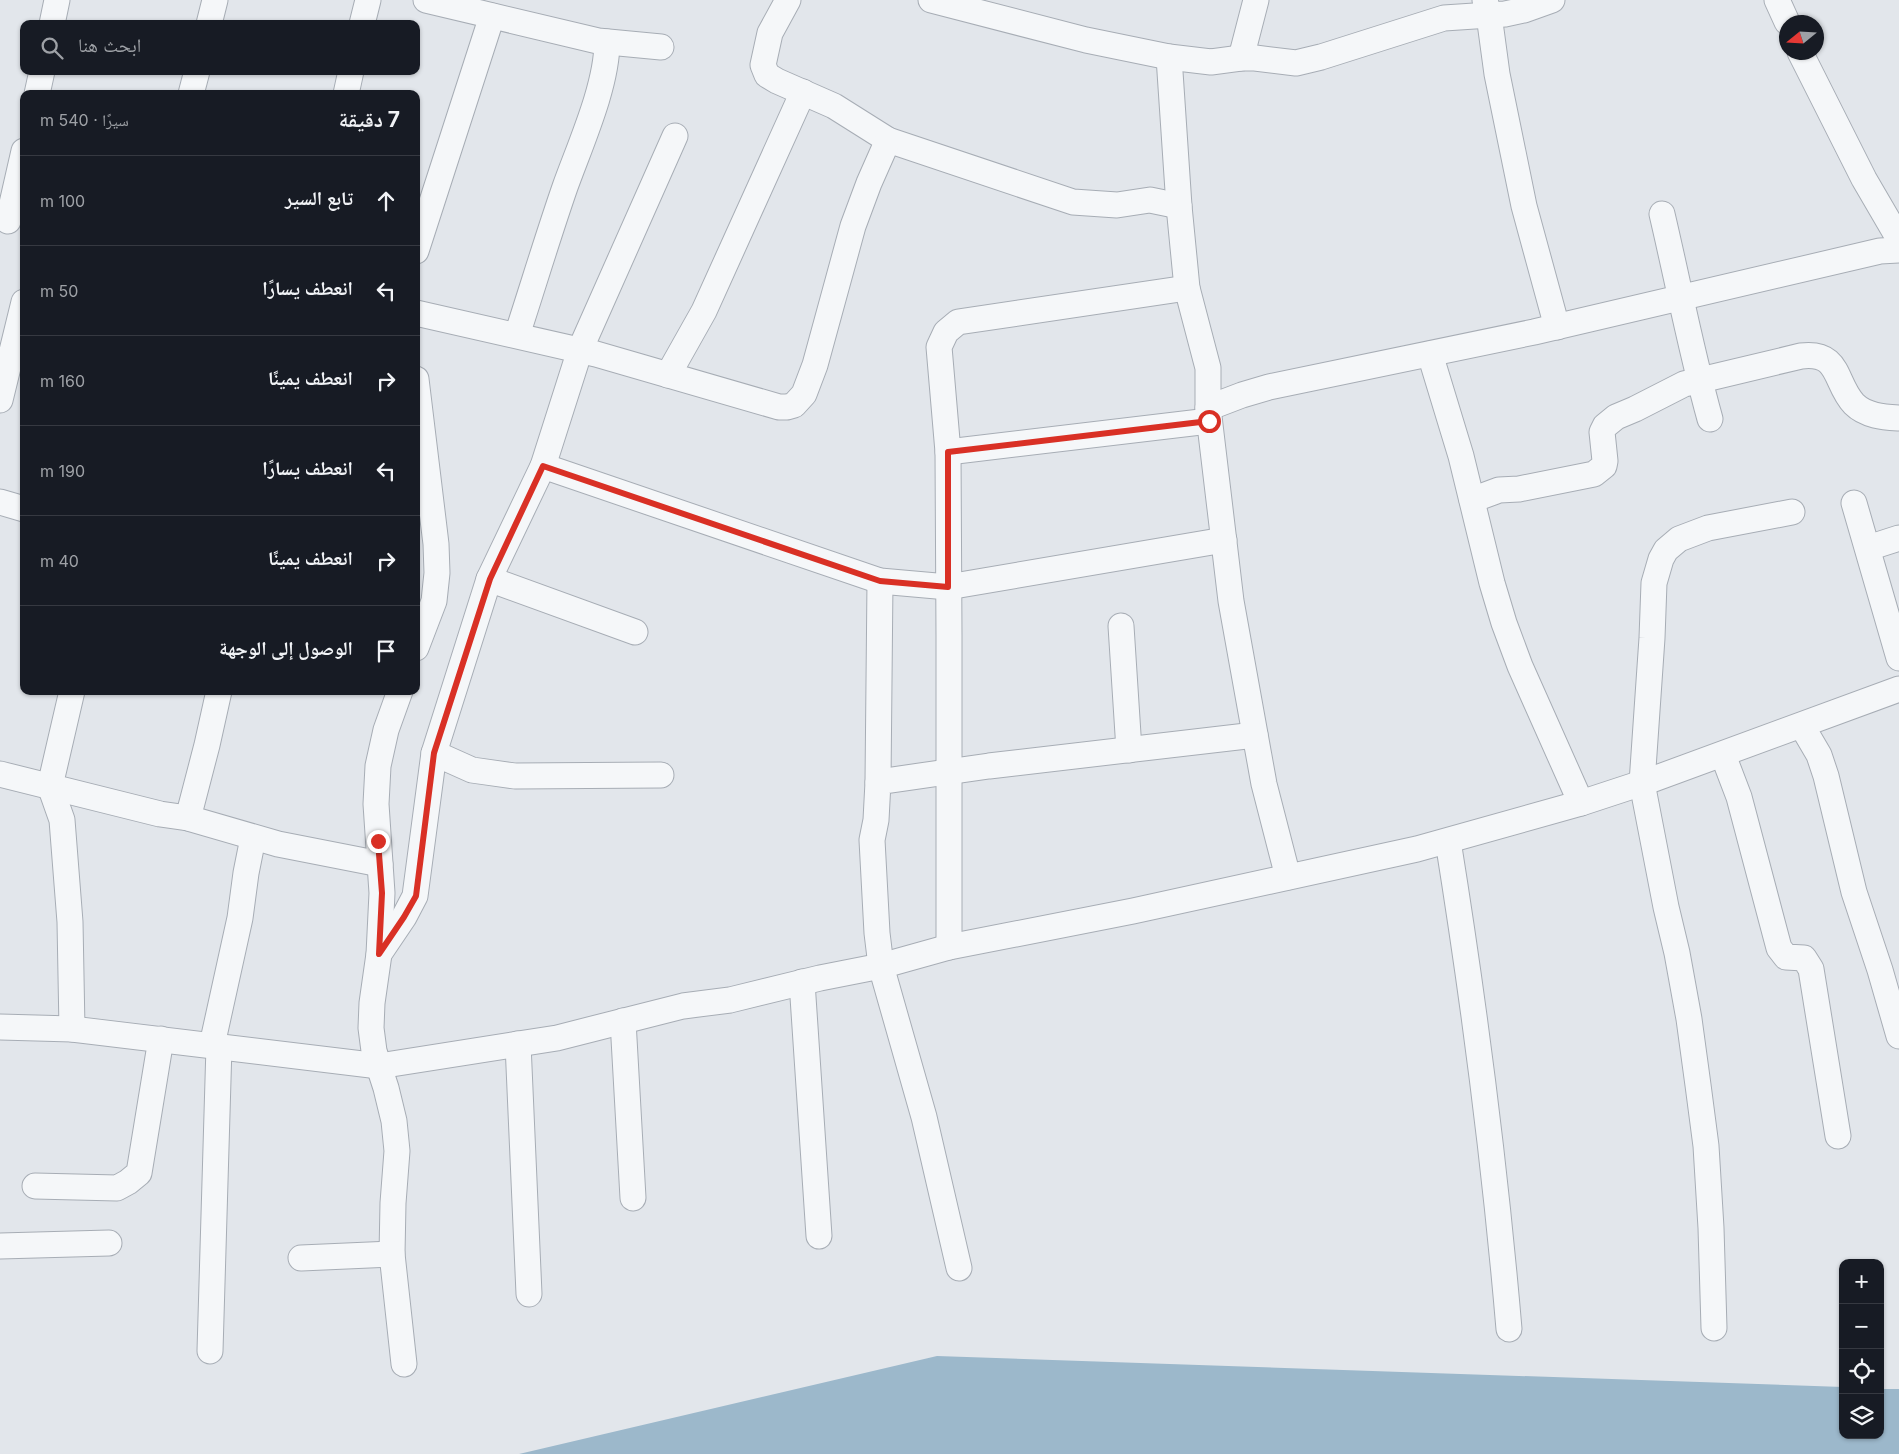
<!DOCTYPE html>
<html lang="ar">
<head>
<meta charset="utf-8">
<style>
	:root { --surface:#171b24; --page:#242831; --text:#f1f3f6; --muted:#9ea1a6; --line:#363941 }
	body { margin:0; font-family:Inter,"Noto Naskh Arabic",sans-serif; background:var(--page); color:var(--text); direction:rtl }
	.controls { position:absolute; right:15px; bottom:15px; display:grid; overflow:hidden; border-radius:10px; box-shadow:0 1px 4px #0004 }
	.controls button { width:45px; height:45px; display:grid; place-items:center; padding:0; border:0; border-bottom:1px solid var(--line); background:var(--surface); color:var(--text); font:25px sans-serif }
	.compass { position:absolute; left:1779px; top:15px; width:45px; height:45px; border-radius:50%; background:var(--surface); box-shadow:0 1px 4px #0004; rotate:252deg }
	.stop { position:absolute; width:15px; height:15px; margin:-11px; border:4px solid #d93025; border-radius:50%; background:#fff }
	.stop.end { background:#d93025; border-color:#fff; box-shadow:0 1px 5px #0008 }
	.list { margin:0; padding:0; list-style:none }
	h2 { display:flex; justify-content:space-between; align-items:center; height:65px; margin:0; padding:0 20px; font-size:21px }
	h2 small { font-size:16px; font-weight:400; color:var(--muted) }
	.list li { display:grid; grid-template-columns:32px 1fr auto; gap:15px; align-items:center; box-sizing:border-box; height:90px; padding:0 20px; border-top:1px solid var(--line) }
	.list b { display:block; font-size:19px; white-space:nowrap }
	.list em { font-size:16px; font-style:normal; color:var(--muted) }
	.icon { flex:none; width:28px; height:28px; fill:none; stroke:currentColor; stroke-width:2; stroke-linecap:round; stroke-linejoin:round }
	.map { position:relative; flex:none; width:1899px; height:1454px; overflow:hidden; direction:ltr }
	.search { position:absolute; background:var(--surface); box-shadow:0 1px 4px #0004; left:20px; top:20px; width:400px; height:55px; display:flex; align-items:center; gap:12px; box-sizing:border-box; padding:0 18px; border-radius:10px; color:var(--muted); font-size:19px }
	.panel { position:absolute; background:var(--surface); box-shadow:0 1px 4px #0004; left:20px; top:90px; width:400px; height:605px; border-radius:10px; direction:rtl }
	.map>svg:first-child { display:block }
	.water { fill:#9cb8cb }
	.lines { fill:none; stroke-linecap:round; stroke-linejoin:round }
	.minor-casing { stroke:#a7adb5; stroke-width:27 }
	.minor { stroke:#f5f7f9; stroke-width:25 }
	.route { stroke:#d93025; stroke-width:6 }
</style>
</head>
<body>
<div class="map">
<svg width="1899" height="1454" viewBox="0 0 1899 1454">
	<rect width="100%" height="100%" fill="#e2e6eb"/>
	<path class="water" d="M 937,1356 L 1843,1387 L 1843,1435 L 1880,1435 L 1880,1389 L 1899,1389 L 1899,1454 L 519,1454 Z"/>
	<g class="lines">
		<defs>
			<g id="minor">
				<path d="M 426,0 L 598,41 L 661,47"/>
				<path d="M 788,0 L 770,33 L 763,65 L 767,75 L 777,81 L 834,106 L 888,140 L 1073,202 L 1117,205 L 1150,200 L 1179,206"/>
				<path d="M 931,0 L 1086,40 L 1169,57 L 1211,62 L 1241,58 L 1255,58 L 1296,63 L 1321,57 L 1444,18 L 1505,14 L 1524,10 L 1552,0"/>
				<path d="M 1485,0 L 1489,15 L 1497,74 L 1524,206 L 1557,327"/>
				<path d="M 1777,0 L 1787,22"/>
				<path d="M 52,24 L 57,0"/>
				<path d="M 209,24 L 215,0"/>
				<path d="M 362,24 L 368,0"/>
				<path d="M 1800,52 L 1864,179 L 1899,239"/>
				<path d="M 1169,57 L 1179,206 L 1187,288 L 1208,368 L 1208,408 L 1231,601 L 1264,784 L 1288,877"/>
				<path d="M 1241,58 L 1256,0"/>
				<path d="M 37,94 L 42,71"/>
				<path d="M 191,94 L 197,71"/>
				<path d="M 346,94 L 351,71"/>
				<path d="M 1662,214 C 1678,282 1691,351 1710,419"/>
				<path d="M 8,221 L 24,151"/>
				<path d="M 416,251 L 492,16"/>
				<path d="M 416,313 L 596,354 L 779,407 L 787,407 L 794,405 L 804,394 L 815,365 L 853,226 L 869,183 L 888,140"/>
				<path d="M 517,335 C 533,286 548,236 565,187 C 580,145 607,86 607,42"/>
				<path d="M 1430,354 L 1461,456 L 1492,583 L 1504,623 L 1520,666 L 1581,803"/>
				<path d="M 668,375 L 704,311 L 803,92"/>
				<path d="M 416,379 L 436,544 L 437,573 L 434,601 L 416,648"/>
				<path d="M 0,400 L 24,302"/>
				<path d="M 1208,408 L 1242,395 L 1269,387 L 1534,332 L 1880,251 L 1899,250"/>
				<path d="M 948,452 L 1209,421"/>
				<path d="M 543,466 L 880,581 L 948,587 L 1224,540"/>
				<path d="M 1472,500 L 1499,490 L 1519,489 L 1594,474 L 1604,466 L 1605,461 L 1602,432 L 1605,426 L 1616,417 L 1635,409 L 1684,384 L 1801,356 C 1841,351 1834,383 1854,404 C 1866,416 1884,417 1899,418"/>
				<path d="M 0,502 L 24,509"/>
				<path d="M 1854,503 L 1899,658"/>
				<path d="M 1868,548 L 1899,538"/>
				<path d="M 489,579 L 635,632"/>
				<path d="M 1121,626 L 1129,750"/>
				<path d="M 400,691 L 386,730 L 378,766 L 376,804 L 382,893 L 379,954 L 372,1003 L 371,1028 L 374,1051 L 386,1088 L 394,1121 L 397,1151 L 393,1203 L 392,1254 L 404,1364"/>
				<path d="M 1802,726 L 1819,755 L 1826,776 L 1854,892 L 1880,970 L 1899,1036"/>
				<path d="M 434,753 L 472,770 L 515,776 L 661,775"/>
				<path d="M 1723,755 L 1739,797 L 1779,948 L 1786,957 L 1804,958 L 1811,969 L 1838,1136"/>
				<path d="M 0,774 L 160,814 L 188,818 L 278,844 L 380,864"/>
				<path d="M 878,782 L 880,581"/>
				<path d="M 188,818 L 207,745 L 219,691"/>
				<path d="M 1448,841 C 1474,1003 1495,1165 1509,1329"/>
				<path d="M 949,947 L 949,635 L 948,452 L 939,347 L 946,332 L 958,322 L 1187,288"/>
				<path d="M 379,954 L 404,917 L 415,896 L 434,753 L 489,579 L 543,466 L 580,350 L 675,136"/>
				<path d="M 802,982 L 819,1236"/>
				<path d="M 623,1021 L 633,1198"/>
				<path d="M 0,1027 L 72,1029 L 379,1066 L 557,1038 L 683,1006 L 730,1000 L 820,978 L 881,966 L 949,947 L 1133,911 L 1417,849 L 1581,803 L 1651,780 L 1899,689"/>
				<path d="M 72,1029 L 70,922 L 62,820 L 50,786 L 72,691"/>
				<path d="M 518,1044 L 529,1294"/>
				<path d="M 212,1045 L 240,918 L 246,873 L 253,838"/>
				<path d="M 35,1186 L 117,1188 L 128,1182 L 139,1173 L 161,1039"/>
				<path d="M 0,1246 L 109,1243"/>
				<path d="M 301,1258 L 392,1254"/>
				<path d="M 959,1268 L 924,1117 L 881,966 L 877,933 L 872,840 L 876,820 L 878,782 L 989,766 L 1255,735"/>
				<path d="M 1714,1328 L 1711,1228 L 1706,1146 L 1698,1085 L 1689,1019 L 1677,953 L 1666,907 L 1642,783 L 1652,638 L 1654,583 L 1661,559 L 1666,550 L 1679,539 L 1708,528 L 1792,512"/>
				<path d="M 210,1351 L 219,1046"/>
			</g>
		</defs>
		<use href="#minor" class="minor-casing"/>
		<use href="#minor" class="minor"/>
	</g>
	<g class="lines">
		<path class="route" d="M 378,841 L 382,893 L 379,954 L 404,917 L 416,896 L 434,753 L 490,579 L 543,466 L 880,581 L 948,587 L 948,452 L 1209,421"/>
	</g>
</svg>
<div class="controls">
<button>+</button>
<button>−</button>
<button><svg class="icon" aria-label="locate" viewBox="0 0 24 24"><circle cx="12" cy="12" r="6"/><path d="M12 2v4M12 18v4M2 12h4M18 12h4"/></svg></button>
<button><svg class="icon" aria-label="layers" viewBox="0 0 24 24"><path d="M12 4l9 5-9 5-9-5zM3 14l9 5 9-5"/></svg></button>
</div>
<svg class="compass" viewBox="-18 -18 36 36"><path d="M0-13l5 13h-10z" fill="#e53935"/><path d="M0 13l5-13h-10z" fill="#9ea1a6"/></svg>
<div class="stop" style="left:1209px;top:421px"></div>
<div class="stop end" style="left:378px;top:841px"></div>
<div class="search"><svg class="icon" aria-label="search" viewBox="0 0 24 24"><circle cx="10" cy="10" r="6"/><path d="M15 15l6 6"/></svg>ابحث هنا</div>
<section class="panel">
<h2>7 دقيقة<small>سيرًا · 540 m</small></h2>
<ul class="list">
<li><svg class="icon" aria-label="ahead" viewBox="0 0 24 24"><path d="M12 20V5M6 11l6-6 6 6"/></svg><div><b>تابع السير</b></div><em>100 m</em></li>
<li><svg class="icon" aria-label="left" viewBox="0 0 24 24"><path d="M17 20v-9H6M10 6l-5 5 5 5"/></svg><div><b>انعطف يسارًا</b></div><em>50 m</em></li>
<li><svg class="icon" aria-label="right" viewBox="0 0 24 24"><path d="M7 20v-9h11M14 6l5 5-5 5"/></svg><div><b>انعطف يمينًا</b></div><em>160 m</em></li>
<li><svg class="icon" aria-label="left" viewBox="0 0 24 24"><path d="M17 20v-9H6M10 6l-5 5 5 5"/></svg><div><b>انعطف يسارًا</b></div><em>190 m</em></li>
<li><svg class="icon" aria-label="right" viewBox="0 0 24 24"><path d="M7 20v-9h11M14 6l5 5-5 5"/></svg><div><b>انعطف يمينًا</b></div><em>40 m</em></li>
<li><svg class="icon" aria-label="arrive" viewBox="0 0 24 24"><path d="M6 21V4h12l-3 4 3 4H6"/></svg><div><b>الوصول إلى الوجهة</b></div></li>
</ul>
</section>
</div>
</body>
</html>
